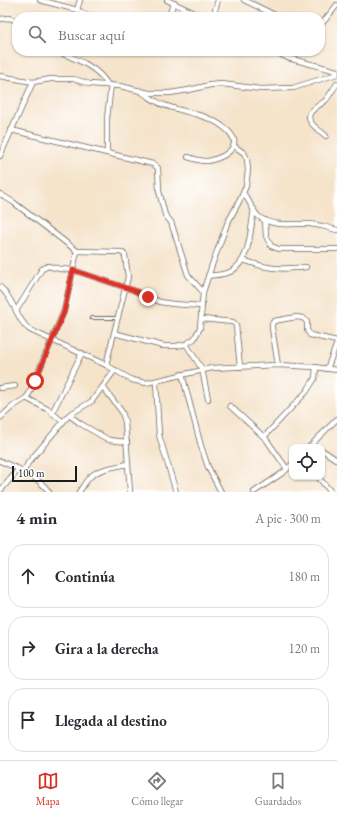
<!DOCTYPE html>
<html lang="es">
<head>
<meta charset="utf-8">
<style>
	:root { --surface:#fff; --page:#f2f2f3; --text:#2b2b33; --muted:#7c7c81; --line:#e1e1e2; --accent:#d93025 }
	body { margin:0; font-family:"EB Garamond",serif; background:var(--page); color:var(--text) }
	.controls { position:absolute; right:12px; bottom:12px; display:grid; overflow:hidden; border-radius:8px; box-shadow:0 1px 3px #0004 }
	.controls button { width:36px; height:36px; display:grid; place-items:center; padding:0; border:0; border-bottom:1px solid var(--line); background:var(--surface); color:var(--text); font:20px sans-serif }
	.scale { position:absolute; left:12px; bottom:10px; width:65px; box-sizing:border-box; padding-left:4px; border:2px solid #1c1c1c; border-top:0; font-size:11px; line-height:14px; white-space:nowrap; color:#1c1c1c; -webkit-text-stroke:3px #fff; paint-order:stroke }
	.stop { position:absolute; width:12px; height:12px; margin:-9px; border:3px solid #d93025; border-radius:50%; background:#fff }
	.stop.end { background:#d93025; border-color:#fff; box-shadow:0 1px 4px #0008 }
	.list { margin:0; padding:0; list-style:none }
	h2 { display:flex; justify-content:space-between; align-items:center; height:52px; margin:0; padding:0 16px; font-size:17px }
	h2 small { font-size:13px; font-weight:400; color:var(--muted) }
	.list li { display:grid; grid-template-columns:26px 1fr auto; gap:12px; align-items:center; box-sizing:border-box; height:64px; margin:0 8px 8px; padding:0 8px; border:1px solid var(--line); border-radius:16px }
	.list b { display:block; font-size:15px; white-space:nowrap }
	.list em { font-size:13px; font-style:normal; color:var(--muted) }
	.icon { flex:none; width:22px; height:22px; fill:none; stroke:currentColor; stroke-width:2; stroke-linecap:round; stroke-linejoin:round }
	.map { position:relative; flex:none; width:337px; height:492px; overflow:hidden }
	.search { position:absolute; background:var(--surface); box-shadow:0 1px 3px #0004; left:12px; right:12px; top:12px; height:44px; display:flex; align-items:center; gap:10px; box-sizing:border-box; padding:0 14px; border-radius:16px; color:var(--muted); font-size:15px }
	.sheet { height:268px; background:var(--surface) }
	nav { display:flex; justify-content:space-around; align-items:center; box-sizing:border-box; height:56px; border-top:1px solid var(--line); background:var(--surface); font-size:11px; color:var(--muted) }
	nav a { display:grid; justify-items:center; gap:2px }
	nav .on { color:var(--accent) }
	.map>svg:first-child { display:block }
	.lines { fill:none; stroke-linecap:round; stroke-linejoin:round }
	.lane-casing { stroke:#686259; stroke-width:4 }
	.street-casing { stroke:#686259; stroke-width:6 }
	.lane { stroke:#fff; stroke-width:2 }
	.street { stroke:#fff; stroke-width:4.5 }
	.route { stroke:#d93025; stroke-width:5 }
</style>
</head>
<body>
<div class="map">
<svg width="337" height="492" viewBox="0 0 337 492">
	<rect width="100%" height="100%" fill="#fff"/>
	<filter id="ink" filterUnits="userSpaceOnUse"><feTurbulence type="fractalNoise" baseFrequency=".025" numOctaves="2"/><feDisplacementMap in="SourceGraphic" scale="8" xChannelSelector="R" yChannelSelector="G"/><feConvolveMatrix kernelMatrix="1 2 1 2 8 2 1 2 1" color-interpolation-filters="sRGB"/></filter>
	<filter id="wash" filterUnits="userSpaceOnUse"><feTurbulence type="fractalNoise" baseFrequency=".012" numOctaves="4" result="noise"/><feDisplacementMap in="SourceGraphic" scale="16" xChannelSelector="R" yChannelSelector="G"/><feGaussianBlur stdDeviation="0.9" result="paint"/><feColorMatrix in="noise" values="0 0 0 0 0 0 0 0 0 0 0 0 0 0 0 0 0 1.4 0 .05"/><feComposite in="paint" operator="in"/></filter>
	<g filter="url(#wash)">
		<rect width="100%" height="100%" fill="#f5e3ca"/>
	</g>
	<g filter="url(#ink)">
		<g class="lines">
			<defs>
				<path id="lane" d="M 91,318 L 117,318"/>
				<g id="street">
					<path d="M 40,0 L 77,10 L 91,17"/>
					<path d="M 167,0 L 203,17"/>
					<path d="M 244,0 L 279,17"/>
					<path d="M 77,10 L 80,0"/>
					<path d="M 168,17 L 174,3"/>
					<path d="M 213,17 L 218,0"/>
					<path d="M 0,19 L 9,18 L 17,21"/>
					<path d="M 320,26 L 337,5"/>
					<path d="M 56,51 C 76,59 97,66 108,85"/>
					<path d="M 274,51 L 288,58 L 337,71"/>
					<path d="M 0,76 L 33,82 L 51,79 L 74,79 L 90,84 L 120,86 L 149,93 L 170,93 L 189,90 L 210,85 L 222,84 L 260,89 L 293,88 L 337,74"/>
					<path d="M 143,93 C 150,97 157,103 164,105 C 185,113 210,114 227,130 C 244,145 227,156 212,160 C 204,163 195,159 188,157"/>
					<path d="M 11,130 L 153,164 L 158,168 L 159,191 L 165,215 L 171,222 L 188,275 L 203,292"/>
					<path d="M 326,136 C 322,132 312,126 310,121 C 305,111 321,105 326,100 C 330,95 333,89 337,84"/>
					<path d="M 107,153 L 107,118 L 111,85"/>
					<path d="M 0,156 L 33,82"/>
					<path d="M 243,193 C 249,199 252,210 258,216 C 273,228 292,223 310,224 C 319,225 328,227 337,230"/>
					<path d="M 0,194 L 13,202 L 77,251 L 121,252 L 125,255 L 128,277 L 106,365"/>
					<path d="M 265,220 L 266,236 L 271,246 L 279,249 L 337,249"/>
					<path d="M 243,260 C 268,269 280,270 306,267"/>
					<path d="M 208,276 C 215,275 223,275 230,272 C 251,261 250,230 254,209"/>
					<path d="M 0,287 C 14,298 16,320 30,330 L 106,365 L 132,380 L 146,383 L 212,368 L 278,365 L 314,367 L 337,370"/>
					<path d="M 16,311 L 42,269 L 48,266 L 60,269 L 73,270 L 133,290 L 160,302 L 173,304 L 202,306"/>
					<path d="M 202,319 L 233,322 L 236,325 L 240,367"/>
					<path d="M 114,333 L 163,346 L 176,346 L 186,344 L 194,339 L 200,328 L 203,292 L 213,262 L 227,224 L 241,198 L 246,186 L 248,170 L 247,159 L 244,153 L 234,146"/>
					<path d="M 186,344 L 202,369 L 208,399"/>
					<path d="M 278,365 L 272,328 L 272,324 L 274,321 L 296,317 L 303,318 L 307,322 L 307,330 L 310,335 L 337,341"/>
					<path d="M 327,369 L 337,343"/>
					<path d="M 182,374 L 201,446 L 208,467 L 221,492"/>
					<path d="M 156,382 L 159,435 L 176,492"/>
					<path d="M 103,387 L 122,412 L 125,422 L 130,492"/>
					<path d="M 0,388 L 15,386"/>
					<path d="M 26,398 L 49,410 L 63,422"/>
					<path d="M 230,406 L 266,439 L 287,469"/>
					<path d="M 52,413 L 82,353"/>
					<path d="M 69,415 L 81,424 L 109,440 L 127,442"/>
					<path d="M 0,418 L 12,407 L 26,398 L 29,394 L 64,311 L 77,251"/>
					<path d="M 264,437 L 307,391 L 315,378 L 316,367"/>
					<path d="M 309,447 L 337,419"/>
					<path d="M 322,450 L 337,460"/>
					<path d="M 0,461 C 19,469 37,475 49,492"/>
					<path d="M 24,471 L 28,463 L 69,415 L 92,401 L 115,370"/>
					<path d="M 318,477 L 331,492"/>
					<path d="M 0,491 L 19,469"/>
					<path d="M 79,492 C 82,488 85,482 89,478 C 98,468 116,467 128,464"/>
					<path d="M 254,492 L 284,472 L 292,464"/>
				</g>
			</defs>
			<use href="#lane" class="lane-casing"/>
			<use href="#street" class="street-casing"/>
			<use href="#lane" class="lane"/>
			<use href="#street" class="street"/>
		</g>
	</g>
	<g class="lines" filter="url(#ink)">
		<path class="route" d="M 35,381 L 64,312 L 73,270 L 133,290 L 148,297"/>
	</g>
</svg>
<div class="controls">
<button><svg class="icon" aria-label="locate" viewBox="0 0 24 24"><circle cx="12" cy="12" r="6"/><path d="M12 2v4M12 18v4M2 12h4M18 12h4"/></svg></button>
</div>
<div class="scale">100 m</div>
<div class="stop" style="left:35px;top:381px"></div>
<div class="stop end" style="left:148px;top:297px"></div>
<div class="search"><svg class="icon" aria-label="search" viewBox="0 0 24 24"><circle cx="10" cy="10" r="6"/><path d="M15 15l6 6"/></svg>Buscar aquí</div>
</div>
<section class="sheet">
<h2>4 min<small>A pie · 300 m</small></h2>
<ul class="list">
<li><svg class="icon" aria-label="ahead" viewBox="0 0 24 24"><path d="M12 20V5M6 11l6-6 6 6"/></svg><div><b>Continúa</b></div><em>180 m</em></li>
<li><svg class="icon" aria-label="right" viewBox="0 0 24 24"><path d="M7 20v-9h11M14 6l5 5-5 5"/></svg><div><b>Gira a la derecha</b></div><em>120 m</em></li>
<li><svg class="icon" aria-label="arrive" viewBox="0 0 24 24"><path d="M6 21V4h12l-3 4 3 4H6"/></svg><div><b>Llegada al destino</b></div></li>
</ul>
</section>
<nav>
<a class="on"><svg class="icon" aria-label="map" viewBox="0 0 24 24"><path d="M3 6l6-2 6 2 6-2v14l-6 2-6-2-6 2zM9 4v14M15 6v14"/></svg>Mapa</a>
<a><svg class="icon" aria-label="directions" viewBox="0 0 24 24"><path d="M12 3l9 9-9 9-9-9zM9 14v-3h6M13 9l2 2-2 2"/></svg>Cómo llegar</a>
<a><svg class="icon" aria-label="saved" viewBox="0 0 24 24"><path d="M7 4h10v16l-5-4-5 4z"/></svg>Guardados</a>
</nav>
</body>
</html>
